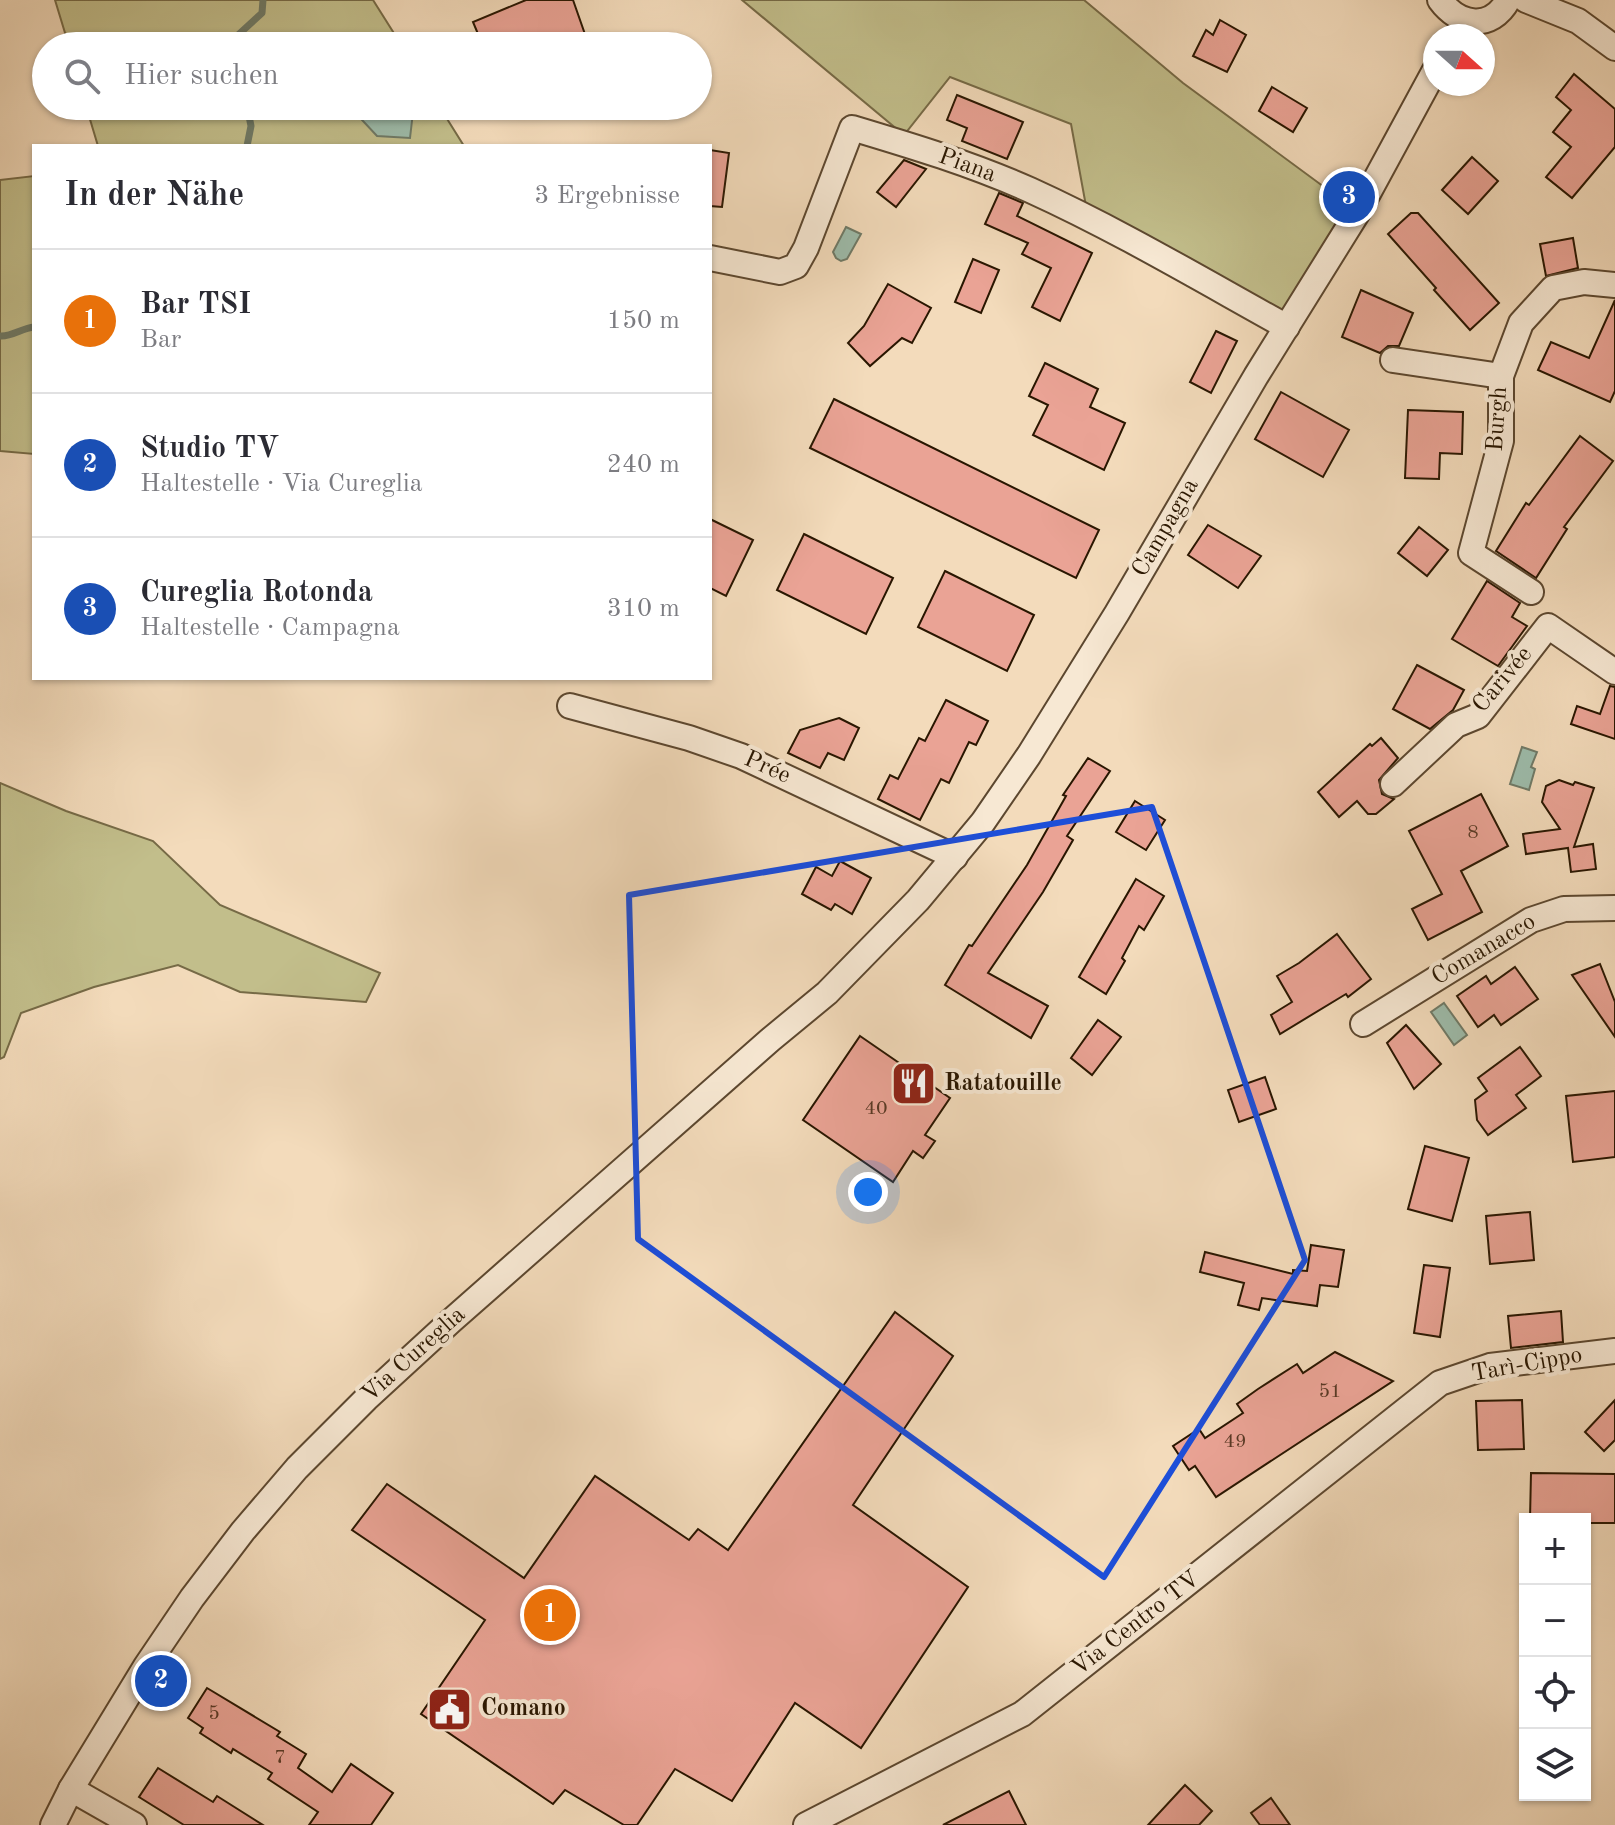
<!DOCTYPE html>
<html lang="de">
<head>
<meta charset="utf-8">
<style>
	:root { --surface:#fff; --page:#f2f2f3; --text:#2b2b33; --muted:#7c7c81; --line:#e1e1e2; --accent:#db2777 }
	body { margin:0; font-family:"Old Standard TT",serif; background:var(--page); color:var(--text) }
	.controls { position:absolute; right:24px; bottom:24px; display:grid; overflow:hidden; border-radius:0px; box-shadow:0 2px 6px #0004 }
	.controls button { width:72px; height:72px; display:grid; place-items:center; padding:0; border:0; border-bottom:2px solid var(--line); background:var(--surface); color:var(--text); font:40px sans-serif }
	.compass { position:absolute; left:1423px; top:24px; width:72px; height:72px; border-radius:50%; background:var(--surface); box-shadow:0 2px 6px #0004; rotate:111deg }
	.you { position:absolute; left:868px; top:1192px; width:28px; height:28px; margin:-20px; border:6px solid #fff; border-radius:50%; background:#1a73e8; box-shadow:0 0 0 12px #1a73e833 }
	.badge { display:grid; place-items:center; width:52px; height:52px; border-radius:50%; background:var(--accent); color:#fff; font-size:26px; font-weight:700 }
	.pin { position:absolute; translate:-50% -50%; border:4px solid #fff; box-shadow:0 2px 8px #0006 }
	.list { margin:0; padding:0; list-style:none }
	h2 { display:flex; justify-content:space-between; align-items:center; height:104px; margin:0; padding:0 32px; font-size:34px }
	h2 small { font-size:26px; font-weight:400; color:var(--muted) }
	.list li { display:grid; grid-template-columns:52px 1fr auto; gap:24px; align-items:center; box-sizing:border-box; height:144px; padding:0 32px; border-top:2px solid var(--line) }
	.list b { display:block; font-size:30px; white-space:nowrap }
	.list p { margin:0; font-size:26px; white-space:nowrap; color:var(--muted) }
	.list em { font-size:26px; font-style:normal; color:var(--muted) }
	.icon { flex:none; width:44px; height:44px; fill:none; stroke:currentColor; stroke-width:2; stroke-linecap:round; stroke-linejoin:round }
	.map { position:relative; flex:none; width:1615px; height:1825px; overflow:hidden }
	.search { position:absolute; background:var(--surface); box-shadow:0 2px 6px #0004; left:32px; top:32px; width:680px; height:88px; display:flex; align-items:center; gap:20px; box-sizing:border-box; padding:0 28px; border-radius:44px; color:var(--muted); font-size:30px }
	.panel { position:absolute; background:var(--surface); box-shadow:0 2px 6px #0004; left:32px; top:144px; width:680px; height:536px; border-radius:0px }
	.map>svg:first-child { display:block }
	.green { fill:#c2be8b; stroke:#766a46; stroke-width:2 }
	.water { fill:#9dbcab; stroke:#6f7a67; stroke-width:2 }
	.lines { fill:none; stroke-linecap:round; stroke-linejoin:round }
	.stream { stroke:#6f7a67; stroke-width:7 }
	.building { fill:#eaa395; stroke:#291600; stroke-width:2 }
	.minor-casing { stroke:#5c472f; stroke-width:28 }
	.minor { stroke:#f7e8d3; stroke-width:24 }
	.marked { fill:none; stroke:#1d4ed8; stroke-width:6; stroke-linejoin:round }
	.labels { text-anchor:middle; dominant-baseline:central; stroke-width:8; stroke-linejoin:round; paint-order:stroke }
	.number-label { font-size:20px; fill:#593925 }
	.street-label { font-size:24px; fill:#291600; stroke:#f7e8d3 }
	.poi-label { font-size:24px; font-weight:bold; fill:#291600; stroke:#f7e8d3; text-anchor:start }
</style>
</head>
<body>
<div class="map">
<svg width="1615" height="1825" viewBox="0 0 1615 1825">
	<rect width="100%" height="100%" fill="#f3dbbb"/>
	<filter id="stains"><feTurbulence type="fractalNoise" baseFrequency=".0025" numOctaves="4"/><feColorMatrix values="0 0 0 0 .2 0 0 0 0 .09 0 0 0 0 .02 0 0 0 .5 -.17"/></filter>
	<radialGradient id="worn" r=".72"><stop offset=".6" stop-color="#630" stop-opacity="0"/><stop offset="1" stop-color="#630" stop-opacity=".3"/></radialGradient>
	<g class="green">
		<path d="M 55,0 L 373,0 L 402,46 L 69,46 Z"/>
		<path d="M 742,0 L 1084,0 L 1183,83 L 1358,212 L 1287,327 L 1088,217 L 1071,124 L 950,77 L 904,135 Z"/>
		<path d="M 86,106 L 439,106 L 464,146 L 98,146 Z"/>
		<path d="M 34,176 L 34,454 L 0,451 L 0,180 Z"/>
		<path d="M 0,783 L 66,811 L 153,841 L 220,905 L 380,973 L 366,1002 L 240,992 L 178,965 L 94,987 L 21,1013 L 4,1057 L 0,1059 Z"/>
	</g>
	<g class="water">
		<path d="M 349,106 L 410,106 L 413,112 L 410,138 L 377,136 Z"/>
		<path d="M 846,227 L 861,234 L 847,259 L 841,261 L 836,258 L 833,252 Z"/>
		<path d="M 1522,747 L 1537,752 L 1531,767 L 1535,769 L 1529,790 L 1510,784 Z"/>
		<path d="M 1444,1003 L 1467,1035 L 1454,1045 L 1431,1012 Z"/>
	</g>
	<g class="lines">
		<g class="stream">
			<path d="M 226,46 L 262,13 L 263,0"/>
			<path d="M 247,106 L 251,126 L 247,146"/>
			<path d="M 0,336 C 12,337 22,328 34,327"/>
		</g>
	</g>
	<g class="building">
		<path d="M 526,0 L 573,0 L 587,40 L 574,46 L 483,46 L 473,22 Z"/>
		<path d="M 1220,20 L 1246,35 L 1227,72 L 1193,56 L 1206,30 L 1213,35 Z"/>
		<path d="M 1574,74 L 1615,109 L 1615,147 L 1572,198 L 1546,177 L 1571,147 L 1553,132 L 1571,110 L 1556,97 Z"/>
		<path d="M 1272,87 L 1307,108 L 1293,132 L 1259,111 Z"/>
		<path d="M 957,95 L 1023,122 L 1007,159 L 962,141 L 967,128 L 947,120 Z"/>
		<path d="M 710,150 L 729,153 L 722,207 L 710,206 Z"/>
		<path d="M 1472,157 L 1498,181 L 1468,214 L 1442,190 Z"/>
		<path d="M 904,160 L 926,169 L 896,207 L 877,192 Z"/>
		<path d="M 999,193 L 1023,203 L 1017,216 L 1092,253 L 1060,321 L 1032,307 L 1051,268 L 1022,254 L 1028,243 L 985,224 Z"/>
		<path d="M 1411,213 L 1418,213 L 1499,303 L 1470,330 L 1434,290 L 1436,288 L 1388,234 Z"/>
		<path d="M 1573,238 L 1578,268 L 1546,276 L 1540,244 Z"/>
		<path d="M 973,259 L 999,270 L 981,313 L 955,302 Z"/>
		<path d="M 888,284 L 931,308 L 912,343 L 902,338 L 870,366 L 848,343 L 864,326 Z"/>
		<path d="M 1361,290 L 1413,313 L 1399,346 L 1388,346 L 1380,353 L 1342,337 Z"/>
		<path d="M 1615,300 L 1615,391 L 1610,402 L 1538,370 L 1551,342 L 1589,358 Z"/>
		<path d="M 1216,331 L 1237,341 L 1211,393 L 1190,382 Z"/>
		<path d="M 1045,363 L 1098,389 L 1090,407 L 1125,423 L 1104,470 L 1033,435 L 1048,405 L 1029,396 Z"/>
		<path d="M 1281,392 L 1349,430 L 1323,477 L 1255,439 Z"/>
		<path d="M 834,399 L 1099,530 L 1076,578 L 810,448 Z"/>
		<path d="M 1408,410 L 1463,412 L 1462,454 L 1440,453 L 1439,479 L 1405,478 Z"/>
		<path d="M 1580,436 L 1613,461 L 1564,527 L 1567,529 L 1536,578 L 1496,551 L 1526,503 L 1529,505 Z"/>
		<path d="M 710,519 L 753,540 L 726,596 L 710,588 Z"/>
		<path d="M 1208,525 L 1261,556 L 1238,588 L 1188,555 Z"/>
		<path d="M 1419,527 L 1448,550 L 1427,576 L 1398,553 Z"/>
		<path d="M 804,534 L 893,578 L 866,634 L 777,590 Z"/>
		<path d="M 945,571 L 1034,615 L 1007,671 L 918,627 Z"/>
		<path d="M 1487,581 L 1520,603 L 1512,617 L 1527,626 L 1498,666 L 1452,639 Z"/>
		<path d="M 1417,665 L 1464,690 L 1453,710 L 1430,729 L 1393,709 Z"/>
		<path d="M 1610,686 L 1615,687 L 1615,739 L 1571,724 L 1577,706 L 1600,714 Z"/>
		<path d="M 946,700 L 988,721 L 976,745 L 969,742 L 949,783 L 941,779 L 920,820 L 878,799 L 890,775 L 898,779 L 919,738 L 925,741 Z"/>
		<path d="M 839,718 L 859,728 L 844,760 L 828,753 L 820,768 L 788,753 L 800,730 Z"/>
		<path d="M 1381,738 L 1398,758 L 1379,780 L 1382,794 L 1394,799 L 1376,814 L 1368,814 L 1357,801 L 1339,817 L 1318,792 L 1370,744 L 1372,746 Z"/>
		<path d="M 1088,758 L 1110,771 L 1067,836 L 1073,840 L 1043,892 L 988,973 L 1048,1006 L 1031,1038 L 945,985 L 969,945 L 972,946 L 1027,865 L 1066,796 L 1063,795 Z"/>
		<path d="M 1559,780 L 1573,785 L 1575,782 L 1594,788 L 1574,847 L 1593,844 L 1596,869 L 1571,872 L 1568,848 L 1526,854 L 1523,834 L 1560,829 L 1542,802 L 1546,786 Z"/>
		<path d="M 1481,794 L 1508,846 L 1461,871 L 1482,912 L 1428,940 L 1412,909 L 1442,894 L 1409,831 Z"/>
		<path d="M 1135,801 L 1165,820 L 1146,850 L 1116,832 Z"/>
		<path d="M 840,861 L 871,878 L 852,914 L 835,904 L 831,910 L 802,894 L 816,867 L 832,876 Z"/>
		<path d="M 1136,879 L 1164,896 L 1144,930 L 1139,926 L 1122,958 L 1125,961 L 1106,994 L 1079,977 Z"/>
		<path d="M 1337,934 L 1371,979 L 1348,997 L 1346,994 L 1280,1034 L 1271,1015 L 1292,1002 L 1277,976 L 1299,963 Z"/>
		<path d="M 1600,964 L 1615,1002 L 1615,1037 L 1572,975 Z"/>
		<path d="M 1515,967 L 1538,999 L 1501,1025 L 1494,1015 L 1478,1027 L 1457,996 L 1486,976 L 1491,984 Z"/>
		<path d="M 1098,1020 L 1121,1037 L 1092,1075 L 1071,1058 Z"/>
		<path d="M 1406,1025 L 1441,1064 L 1414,1089 L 1387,1043 Z"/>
		<path d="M 860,1036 L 950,1098 L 925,1135 L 935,1141 L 923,1158 L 913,1151 L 893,1182 L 803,1120 Z"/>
		<path d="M 1520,1047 L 1541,1076 L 1516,1095 L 1526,1108 L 1488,1135 L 1477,1120 L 1475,1100 L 1487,1091 L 1478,1078 Z"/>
		<path d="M 1265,1077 L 1276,1109 L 1239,1122 L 1228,1090 Z"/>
		<path d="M 1615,1091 L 1615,1157 L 1573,1162 L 1566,1096 Z"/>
		<path d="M 1425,1146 L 1469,1158 L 1452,1221 L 1408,1209 Z"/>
		<path d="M 1530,1212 L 1534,1260 L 1490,1264 L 1486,1216 Z"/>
		<path d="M 1311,1245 L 1344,1250 L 1338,1287 L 1320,1285 L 1317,1306 L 1262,1298 L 1259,1310 L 1238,1305 L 1244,1283 L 1200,1272 L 1205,1252 L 1293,1274 L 1293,1270 L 1307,1271 Z"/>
		<path d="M 1424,1265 L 1450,1268 L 1440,1337 L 1414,1333 Z"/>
		<path d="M 1561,1311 L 1563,1342 L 1511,1348 L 1508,1316 Z"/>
		<path d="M 895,1312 L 953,1356 L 853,1505 L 968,1587 L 861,1748 L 795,1703 L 732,1801 L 675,1769 L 637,1825 L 624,1825 L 565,1790 L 553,1804 L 421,1714 L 485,1620 L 352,1530 L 387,1484 L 524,1578 L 595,1476 L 689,1540 L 698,1529 L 728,1550 Z"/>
		<path d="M 1335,1352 L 1393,1381 L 1216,1497 L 1195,1466 L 1189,1470 L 1173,1446 L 1199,1429 L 1205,1438 L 1243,1413 L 1237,1404 L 1258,1389 L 1297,1364 L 1303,1373 Z"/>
		<path d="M 1522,1400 L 1524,1449 L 1478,1450 L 1476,1401 Z"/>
		<path d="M 1615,1400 L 1615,1440 L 1604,1451 L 1585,1432 Z"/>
		<path d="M 1531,1473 L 1615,1474 L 1615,1523 L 1585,1523 L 1585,1519 L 1530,1519 Z"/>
		<path d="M 207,1688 L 280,1732 L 277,1736 L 306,1754 L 298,1768 L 332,1792 L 351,1764 L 393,1793 L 371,1825 L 309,1825 L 318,1812 L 268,1779 L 272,1773 L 233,1749 L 231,1753 L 200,1733 L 203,1728 L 188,1718 Z"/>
		<path d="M 158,1768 L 213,1802 L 217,1796 L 263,1825 L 184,1825 L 139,1797 Z"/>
		<path d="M 1185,1785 L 1212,1811 L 1199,1825 L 1148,1825 Z"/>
		<path d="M 1009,1791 L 1026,1825 L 943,1825 Z"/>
		<path d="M 1271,1798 L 1290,1825 L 1260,1825 L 1251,1813 Z"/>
	</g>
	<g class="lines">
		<defs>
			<g id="minor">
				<path d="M 1440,0 C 1459,26 1491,31 1508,0"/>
				<path d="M 1526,0 L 1578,21 L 1615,48"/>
				<path d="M 710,258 L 780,272 L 796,266 L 806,248 L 852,128 C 912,146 972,164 1030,190 C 1118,230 1202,280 1287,327"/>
				<path d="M 1393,360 L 1501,376"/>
				<path d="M 1531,592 L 1471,553 L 1501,441 L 1501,376 L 1521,323 L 1553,288 L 1584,282 L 1615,285"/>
				<path d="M 570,706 L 689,738 L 741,756 L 955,857"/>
				<path d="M 1393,784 L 1456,725 L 1478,716 L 1548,626 L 1615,672"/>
				<path d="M 1363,1024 L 1531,920 L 1564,909 L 1615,908"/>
				<path d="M 71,1789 L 134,1825"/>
				<path d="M 53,1825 L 71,1789 L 146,1666 L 192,1598 L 243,1531 L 297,1468 L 366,1399 L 451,1321 L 770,1040 L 827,993 L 918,900 L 983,822 L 1029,755 L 1117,613 L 1256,376 L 1358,212 L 1435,70"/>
				<path d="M 806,1825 L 1022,1714 L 1440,1383 L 1490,1366 L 1615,1351"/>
			</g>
		</defs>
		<use href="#minor" class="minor-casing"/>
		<use href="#minor" class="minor"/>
	</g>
	<path class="marked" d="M 1152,807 L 1305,1260 L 1104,1577 L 638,1239 L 629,895 Z"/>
	<defs>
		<symbol id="restaurant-square" viewBox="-11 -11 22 22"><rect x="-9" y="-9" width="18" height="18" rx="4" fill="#8f2418" stroke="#f7e8d3"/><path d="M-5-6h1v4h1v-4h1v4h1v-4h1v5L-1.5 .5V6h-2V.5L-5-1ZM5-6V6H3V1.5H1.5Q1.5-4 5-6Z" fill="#fff"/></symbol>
		<symbol id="civic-square" viewBox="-11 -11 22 22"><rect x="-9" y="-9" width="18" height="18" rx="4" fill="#8f2418" stroke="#f7e8d3"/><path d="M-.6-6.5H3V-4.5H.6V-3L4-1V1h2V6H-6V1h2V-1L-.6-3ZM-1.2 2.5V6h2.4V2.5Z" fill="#fff"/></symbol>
	</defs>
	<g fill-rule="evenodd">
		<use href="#restaurant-square" x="888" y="1058" width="51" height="51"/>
		<use href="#civic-square" x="424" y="1684" width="51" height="51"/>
	</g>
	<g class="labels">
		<g class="number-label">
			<text x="1473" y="833">8</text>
			<text x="876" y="1109">40</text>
			<text x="1330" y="1392">51</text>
			<text x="1235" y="1442">49</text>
			<text x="214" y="1714">5</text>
			<text x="280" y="1758">7</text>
		</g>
		<g class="street-label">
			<text transform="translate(967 166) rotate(20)">Piana</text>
			<text transform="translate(1498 419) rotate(-86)">Burgh</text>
			<text transform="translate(1166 528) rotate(-60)">Campagna</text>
			<text transform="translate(1503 680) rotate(-50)">Carivée</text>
			<text transform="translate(767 768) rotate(24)">Prée</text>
			<text transform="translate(1484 950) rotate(-31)">Comanacco</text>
			<text transform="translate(414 1355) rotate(-42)">Via Cureglia</text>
			<text transform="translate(1527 1365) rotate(-10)">Tarì-Cippo</text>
			<text transform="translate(1136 1624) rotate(-38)">Via Centro TV</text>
		</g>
		<g class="poi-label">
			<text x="944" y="1084">Ratatouille</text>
			<text x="481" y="1709">Comano</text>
		</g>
	</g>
	<rect width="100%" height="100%" filter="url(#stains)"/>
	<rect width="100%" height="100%" fill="url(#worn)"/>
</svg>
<div class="controls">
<button>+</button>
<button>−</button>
<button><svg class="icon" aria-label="locate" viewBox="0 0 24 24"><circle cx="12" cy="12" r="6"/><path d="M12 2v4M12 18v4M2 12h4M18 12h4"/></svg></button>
<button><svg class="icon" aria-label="layers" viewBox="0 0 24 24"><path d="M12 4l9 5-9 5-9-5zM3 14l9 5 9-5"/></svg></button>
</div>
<svg class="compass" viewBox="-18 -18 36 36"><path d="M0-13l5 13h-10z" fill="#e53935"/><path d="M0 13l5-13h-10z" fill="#7c7c81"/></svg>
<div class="you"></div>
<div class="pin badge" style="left:550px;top:1615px;background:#e8710a">1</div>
<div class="pin badge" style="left:161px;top:1681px;background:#1a4fb4">2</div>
<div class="pin badge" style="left:1349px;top:197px;background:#1a4fb4">3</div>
<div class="search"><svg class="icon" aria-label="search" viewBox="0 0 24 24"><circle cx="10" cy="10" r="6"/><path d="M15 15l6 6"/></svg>Hier suchen</div>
<section class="panel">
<h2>In der Nähe<small>3 Ergebnisse</small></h2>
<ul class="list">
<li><span class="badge" style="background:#e8710a">1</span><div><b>Bar TSI</b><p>Bar</p></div><em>150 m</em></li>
<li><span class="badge" style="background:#1a4fb4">2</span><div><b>Studio TV</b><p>Haltestelle · Via Cureglia</p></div><em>240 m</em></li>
<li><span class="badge" style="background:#1a4fb4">3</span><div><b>Cureglia Rotonda</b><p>Haltestelle · Campagna</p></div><em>310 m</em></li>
</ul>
</section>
</div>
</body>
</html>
